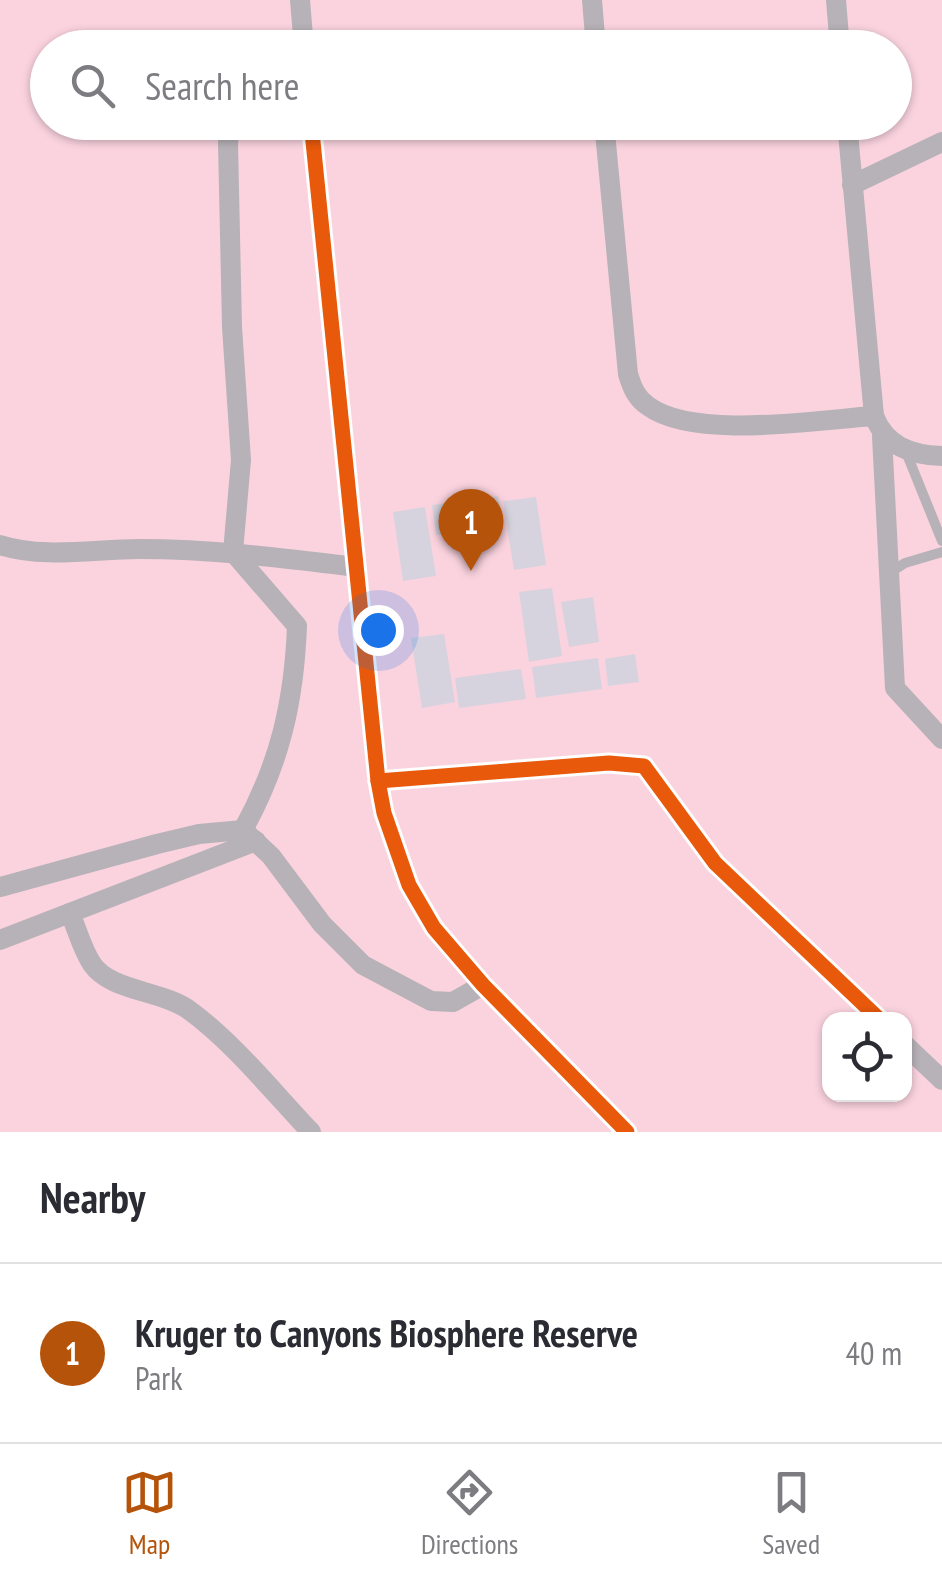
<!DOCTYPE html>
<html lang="en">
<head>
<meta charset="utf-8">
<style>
	:root { --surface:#fff; --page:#f2f2f3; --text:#2b2b33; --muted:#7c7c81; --line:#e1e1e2; --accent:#b45309 }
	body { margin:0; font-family:"PT Sans Narrow",sans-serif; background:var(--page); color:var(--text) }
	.controls { position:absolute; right:30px; bottom:30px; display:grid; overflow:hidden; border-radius:20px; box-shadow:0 2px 8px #0004 }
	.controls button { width:90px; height:90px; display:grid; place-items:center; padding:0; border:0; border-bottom:2px solid var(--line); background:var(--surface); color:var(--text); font:50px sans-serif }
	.you { position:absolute; left:378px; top:630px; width:35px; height:35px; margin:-25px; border:8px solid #fff; border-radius:50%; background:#1a73e8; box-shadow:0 0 0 15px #1a73e833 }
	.badge { display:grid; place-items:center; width:65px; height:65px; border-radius:50%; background:var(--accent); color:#fff; font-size:32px; font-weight:700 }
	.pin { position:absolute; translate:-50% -82px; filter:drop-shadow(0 2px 5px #0008) }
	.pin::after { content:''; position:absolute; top:52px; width:35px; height:30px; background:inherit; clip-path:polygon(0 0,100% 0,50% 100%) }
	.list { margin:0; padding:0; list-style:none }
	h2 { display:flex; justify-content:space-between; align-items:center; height:130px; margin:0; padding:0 40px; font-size:42px }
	h2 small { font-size:32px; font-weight:400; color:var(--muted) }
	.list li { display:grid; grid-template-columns:65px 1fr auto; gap:30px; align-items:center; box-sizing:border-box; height:180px; padding:0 40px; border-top:2px solid var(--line) }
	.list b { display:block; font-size:38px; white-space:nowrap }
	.list p { margin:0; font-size:32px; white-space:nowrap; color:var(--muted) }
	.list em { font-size:32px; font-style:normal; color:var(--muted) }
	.icon { flex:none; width:55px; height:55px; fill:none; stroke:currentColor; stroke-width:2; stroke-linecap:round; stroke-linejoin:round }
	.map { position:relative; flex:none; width:942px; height:1132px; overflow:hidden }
	.search { position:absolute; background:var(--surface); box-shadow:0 2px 8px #0004; left:30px; right:30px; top:30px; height:110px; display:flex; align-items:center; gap:25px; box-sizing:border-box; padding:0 35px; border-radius:55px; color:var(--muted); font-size:38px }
	.sheet { height:310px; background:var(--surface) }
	nav { display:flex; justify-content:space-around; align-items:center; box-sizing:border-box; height:140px; border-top:2px solid var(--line); background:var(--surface); font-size:28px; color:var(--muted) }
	nav a { display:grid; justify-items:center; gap:5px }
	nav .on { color:var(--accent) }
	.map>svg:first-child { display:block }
	.green { fill:#fad3df; fill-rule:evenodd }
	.building { fill:#d7d3de }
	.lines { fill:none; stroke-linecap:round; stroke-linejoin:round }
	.lane { stroke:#b7b2b7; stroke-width:10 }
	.street { stroke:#b7b2b7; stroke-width:20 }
	.cycleway-casing { stroke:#fff; stroke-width:21 }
	.cycleway { stroke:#e8590c; stroke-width:15 }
</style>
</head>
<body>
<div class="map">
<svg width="942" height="1132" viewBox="0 0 942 1132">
	<rect width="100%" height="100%" fill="#f3ecf7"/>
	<path class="green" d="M 0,0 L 942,0 L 942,1132 L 0,1132 ZM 48,48 L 894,48 L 894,122 L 48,122 ZM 830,1019 L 904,1019 L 904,1094 L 830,1094 Z"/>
	<g class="building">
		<path d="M 498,496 L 503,526 L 436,535 L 432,505 Z"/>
		<path d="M 536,497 L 546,565 L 514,570 L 503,501 Z"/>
		<path d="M 425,507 L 436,576 L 403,581 L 393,512 Z"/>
		<path d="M 552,588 L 562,656 L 529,662 L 519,592 Z"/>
		<path d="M 593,597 L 599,642 L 569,647 L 561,602 Z"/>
		<path d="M 444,634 L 455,702 L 422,708 L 411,638 Z"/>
		<path d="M 635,654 L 639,682 L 608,686 L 605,659 Z"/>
		<path d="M 598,658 L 602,689 L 536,698 L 532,667 Z"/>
		<path d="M 521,669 L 526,699 L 459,708 L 455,678 Z"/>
	</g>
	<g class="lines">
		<g class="lane">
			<path d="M 906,452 L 942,541"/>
			<path d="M 889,573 L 905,563 L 942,552"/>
		</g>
		<g class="street">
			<path d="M 300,0 L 304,48"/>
			<path d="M 592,0 L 596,48"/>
			<path d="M 836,0 L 840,48"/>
			<path d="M 231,122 L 228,143 L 232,327 L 241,460 L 233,552 L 297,626 C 294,702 280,763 243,830"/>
			<path d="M 311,122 L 378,781 L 384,813 L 409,885 L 434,928 L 483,985 L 627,1132"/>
			<path d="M 604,122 L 628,374 C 632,387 636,398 648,406 C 694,440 817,420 874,416 C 886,446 910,455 942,456"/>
			<path d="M 847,122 L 874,416"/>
			<path d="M 852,185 L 942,142"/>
			<path d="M 882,436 L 895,688 L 942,739"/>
			<path d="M 0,545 C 44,559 94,549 139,549 C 212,549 283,558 356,567"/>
			<path d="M 378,781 L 609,763 L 644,766 L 715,863 L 879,1019"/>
			<path d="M 0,887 L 157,844 L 199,834 L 243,830 L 271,856 L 322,924 L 363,965 L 431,1001 L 453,1002 L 483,985"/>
			<path d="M 70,913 C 77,929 82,949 92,964 C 110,991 160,990 189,1010 C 234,1043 272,1091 311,1132"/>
			<path d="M 0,940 L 256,841"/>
			<path d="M 904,1044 L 942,1080"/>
		</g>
		<defs>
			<g id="cycleway">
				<path d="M 311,122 L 378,781 L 384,813 L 409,885 L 434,928 L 483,985 L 627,1132"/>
				<path d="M 378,781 L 609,763 L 644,766 L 715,863 L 879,1019"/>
			</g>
		</defs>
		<use href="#cycleway" class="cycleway-casing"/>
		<use href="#cycleway" class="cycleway"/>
	</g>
</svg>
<div class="controls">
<button><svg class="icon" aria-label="locate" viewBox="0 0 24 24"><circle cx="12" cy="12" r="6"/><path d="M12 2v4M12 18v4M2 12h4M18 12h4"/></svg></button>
</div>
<div class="you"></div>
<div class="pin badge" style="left:471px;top:571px">1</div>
<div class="search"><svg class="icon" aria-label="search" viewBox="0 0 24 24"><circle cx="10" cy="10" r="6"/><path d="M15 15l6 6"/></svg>Search here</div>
</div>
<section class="sheet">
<h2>Nearby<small></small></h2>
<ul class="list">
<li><span class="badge">1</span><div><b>Kruger to Canyons Biosphere Reserve</b><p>Park</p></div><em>40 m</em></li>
</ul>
</section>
<nav>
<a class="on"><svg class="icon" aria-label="map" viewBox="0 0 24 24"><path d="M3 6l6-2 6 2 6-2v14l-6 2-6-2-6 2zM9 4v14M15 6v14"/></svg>Map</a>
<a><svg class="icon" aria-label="directions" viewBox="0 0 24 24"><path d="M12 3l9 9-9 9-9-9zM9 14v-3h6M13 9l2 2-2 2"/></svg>Directions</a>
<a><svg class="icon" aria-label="saved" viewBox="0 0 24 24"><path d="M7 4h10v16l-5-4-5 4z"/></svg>Saved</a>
</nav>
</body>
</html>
